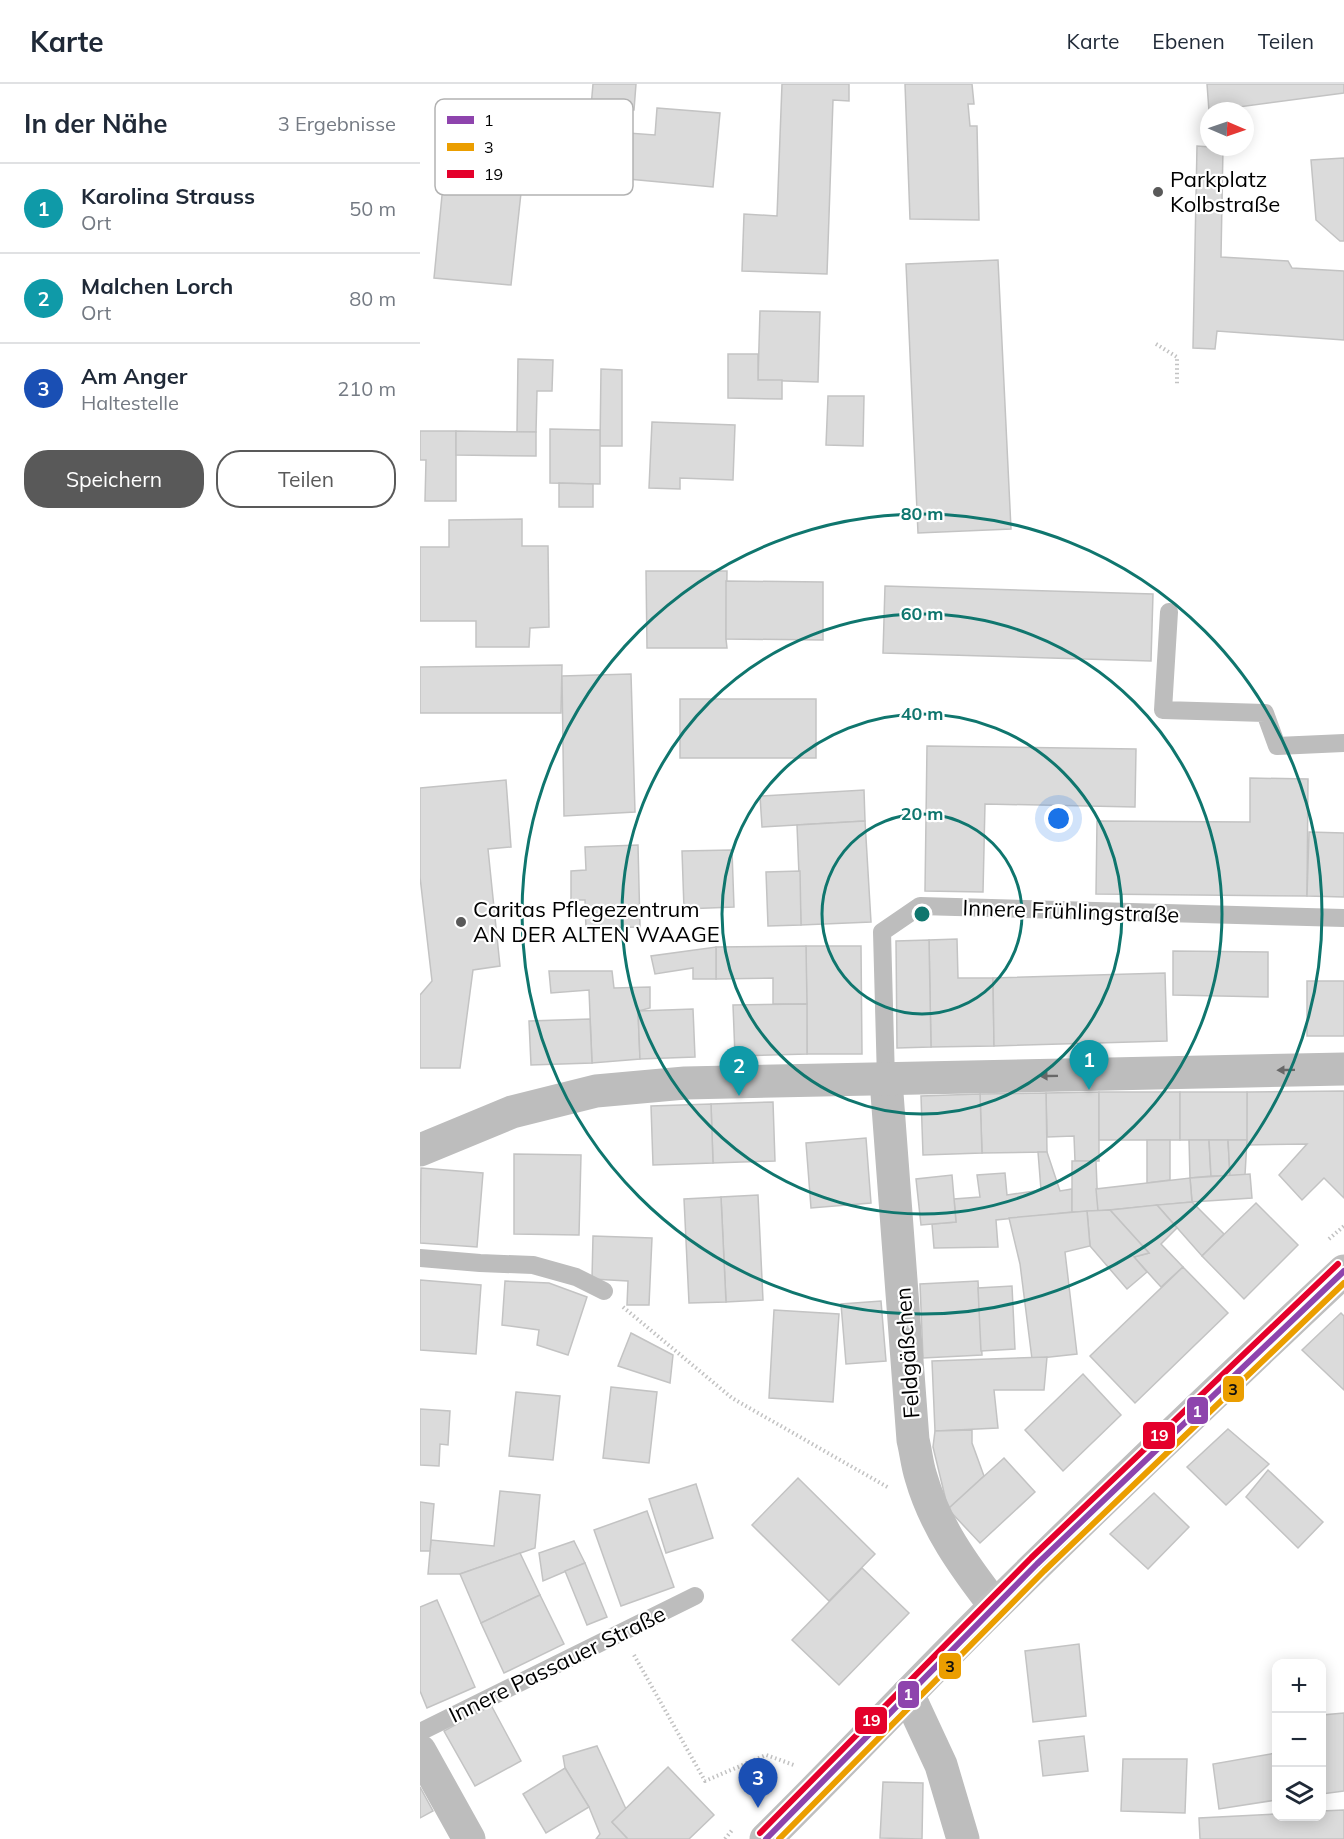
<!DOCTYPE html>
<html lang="de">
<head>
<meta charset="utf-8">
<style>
	:root { --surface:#fff; --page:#f2f2f3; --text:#1f2937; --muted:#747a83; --line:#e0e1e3; --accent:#595959 }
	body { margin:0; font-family:Mulish,sans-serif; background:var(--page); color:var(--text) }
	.controls { position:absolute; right:18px; bottom:18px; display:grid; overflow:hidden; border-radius:12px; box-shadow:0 3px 15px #0003 }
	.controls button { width:54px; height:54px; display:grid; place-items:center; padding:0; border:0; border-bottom:2px solid var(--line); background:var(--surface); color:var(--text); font:30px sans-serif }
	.compass { position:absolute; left:780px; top:18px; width:54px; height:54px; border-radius:50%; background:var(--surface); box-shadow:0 3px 15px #0003; rotate:92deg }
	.you { position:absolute; left:639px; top:735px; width:21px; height:21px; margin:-15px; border:4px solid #fff; border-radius:50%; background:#1a73e8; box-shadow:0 0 0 9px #1a73e833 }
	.badge { display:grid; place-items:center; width:39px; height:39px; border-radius:50%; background:var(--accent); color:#fff; font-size:20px; font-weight:700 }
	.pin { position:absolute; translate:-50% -50px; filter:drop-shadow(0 2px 3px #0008) }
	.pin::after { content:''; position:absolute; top:32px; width:21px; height:18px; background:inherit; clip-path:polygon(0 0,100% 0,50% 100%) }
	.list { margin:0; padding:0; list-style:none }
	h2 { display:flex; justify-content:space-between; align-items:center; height:78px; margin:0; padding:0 24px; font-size:26px }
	h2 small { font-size:20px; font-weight:400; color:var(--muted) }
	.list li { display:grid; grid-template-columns:39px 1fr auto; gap:18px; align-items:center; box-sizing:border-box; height:90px; padding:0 24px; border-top:2px solid var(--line) }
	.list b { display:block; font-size:22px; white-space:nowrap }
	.list p { margin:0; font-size:20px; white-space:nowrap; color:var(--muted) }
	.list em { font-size:20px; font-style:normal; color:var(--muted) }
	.actions { display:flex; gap:12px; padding:18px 24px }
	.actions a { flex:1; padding:14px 0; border:2px solid var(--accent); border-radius:24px; text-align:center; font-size:21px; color:var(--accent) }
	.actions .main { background:var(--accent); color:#fff }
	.icon { flex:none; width:33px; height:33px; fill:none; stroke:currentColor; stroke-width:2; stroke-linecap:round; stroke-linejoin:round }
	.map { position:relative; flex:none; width:924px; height:1755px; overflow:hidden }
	header { display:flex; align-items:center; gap:36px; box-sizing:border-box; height:84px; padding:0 30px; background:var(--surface); border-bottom:2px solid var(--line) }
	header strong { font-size:28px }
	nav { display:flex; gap:33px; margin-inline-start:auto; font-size:21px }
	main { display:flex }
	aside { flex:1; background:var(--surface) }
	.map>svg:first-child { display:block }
	.building { fill:#dbdbdb; stroke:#c3c3c3; stroke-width:1.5 }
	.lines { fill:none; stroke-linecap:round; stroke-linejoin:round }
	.path { stroke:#c2c2c2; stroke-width:4; stroke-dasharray:1.5 3; stroke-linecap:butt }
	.service { stroke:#bdbdbd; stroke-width:18 }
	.minor { stroke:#bdbdbd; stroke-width:33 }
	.secondary { stroke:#bfbfbf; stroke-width:33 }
	.bus-1-casing { stroke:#fff; stroke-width:10 }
	.bus-2-casing { stroke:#fff; stroke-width:10 }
	.bus-3-casing { stroke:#fff; stroke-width:10 }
	.bus-1 { stroke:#8e44ad; stroke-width:6 }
	.bus-2 { stroke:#eb9e00; stroke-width:6 }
	.bus-3 { stroke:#e4002b; stroke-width:6 }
	.oneway { fill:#686868 }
	.ring { fill:none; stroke:#0f766e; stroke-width:3 }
	.poi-dot { fill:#595959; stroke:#fff; stroke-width:2 }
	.labels { text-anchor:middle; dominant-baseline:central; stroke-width:4.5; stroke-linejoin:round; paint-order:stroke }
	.poi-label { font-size:22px; fill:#000; stroke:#fff; text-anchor:start }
	.street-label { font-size:22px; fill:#000; stroke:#fff }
	.key { fill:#fff; stroke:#b2b2b2; stroke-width:1.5 }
	.key-label { font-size:16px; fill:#000 }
	.centre { fill:#0f766e; stroke:#fff; stroke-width:3 }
	.ring-label { font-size:18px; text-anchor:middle; font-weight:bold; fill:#0f766e; stroke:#fff; stroke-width:4.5; stroke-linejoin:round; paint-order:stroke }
	.line-badge { stroke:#fff; stroke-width:2 }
	.badge-label { font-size:16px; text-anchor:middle; font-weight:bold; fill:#fff }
	.pale-badge-label { font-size:16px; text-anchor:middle; font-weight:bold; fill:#111 }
</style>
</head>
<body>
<header>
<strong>Karte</strong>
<nav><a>Karte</a><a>Ebenen</a><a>Teilen</a></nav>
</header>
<main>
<aside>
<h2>In der Nähe<small>3 Ergebnisse</small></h2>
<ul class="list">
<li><span class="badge" style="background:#0f9aa8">1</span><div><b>Karolina Strauss</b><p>Ort</p></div><em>50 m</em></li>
<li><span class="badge" style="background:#0f9aa8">2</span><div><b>Malchen Lorch</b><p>Ort</p></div><em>80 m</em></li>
<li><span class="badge" style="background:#1a4fb4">3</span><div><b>Am Anger</b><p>Haltestelle</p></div><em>210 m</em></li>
</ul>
<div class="actions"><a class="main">Speichern</a><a>Teilen</a></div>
</aside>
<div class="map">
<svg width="924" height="1755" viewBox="0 0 924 1755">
	<rect width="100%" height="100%" fill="#fff"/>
	<g class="building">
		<path d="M 173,0 L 216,0 L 214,26 L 171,23 Z"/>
		<path d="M 362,0 L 429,0 L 429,17 L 413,16 L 407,190 L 322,187 L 324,130 L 357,132 Z"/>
		<path d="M 485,0 L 552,0 L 554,20 L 548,20 L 550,42 L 557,42 L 559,136 L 490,135 Z"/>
		<path d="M 787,0 L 924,0 L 924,9 L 789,27 Z"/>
		<path d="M 237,24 L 300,29 L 293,103 L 176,92 L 181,47 L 235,51 Z"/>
		<path d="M 777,62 L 803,64 L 801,173 L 868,177 L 872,184 L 924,187 L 924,256 L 797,247 L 795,265 L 773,264 Z"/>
		<path d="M 924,74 L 924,157 L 920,157 L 896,136 L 891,76 Z"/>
		<path d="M 23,101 L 101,109 L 91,201 L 14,194 Z"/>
		<path d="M 578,176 L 591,445 L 498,449 L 486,180 Z"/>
		<path d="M 340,227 L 400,228 L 398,298 L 338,296 Z"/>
		<path d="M 308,270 L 338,270 L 338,296 L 362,296 L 362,315 L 308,314 Z"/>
		<path d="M 98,275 L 133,276 L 132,307 L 117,307 L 116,348 L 97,348 Z"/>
		<path d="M 181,285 L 202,286 L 202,362 L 180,362 Z"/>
		<path d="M 408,312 L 444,312 L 443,362 L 406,361 Z"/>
		<path d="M 232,338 L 315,341 L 313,396 L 260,394 L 260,405 L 229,404 Z"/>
		<path d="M 130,345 L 180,346 L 180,400 L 130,399 Z"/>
		<path d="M 0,347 L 36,347 L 36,417 L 5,417 L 6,376 L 0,376 Z"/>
		<path d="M 36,347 L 116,348 L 116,372 L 36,371 Z"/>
		<path d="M 139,399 L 173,400 L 173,423 L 139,423 Z"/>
		<path d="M 102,435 L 102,462 L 128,462 L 129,543 L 110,544 L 109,563 L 56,563 L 56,537 L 0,537 L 0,463 L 29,463 L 29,436 Z"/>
		<path d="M 226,487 L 307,487 L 306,555 L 307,564 L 227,564 Z"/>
		<path d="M 306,497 L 403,498 L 403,556 L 306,555 Z"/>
		<path d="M 465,502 L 733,510 L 731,577 L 463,569 Z"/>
		<path d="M 142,581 L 141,629 L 0,629 L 0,583 Z"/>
		<path d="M 211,590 L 215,728 L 144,732 L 142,592 Z"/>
		<rect x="260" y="615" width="136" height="59"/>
		<path d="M 507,662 L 716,665 L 715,723 L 565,720 L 563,808 L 505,807 Z"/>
		<path d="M 830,694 L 888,695 L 887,812 L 676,810 L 677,737 L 830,738 Z"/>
		<path d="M 86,696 L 91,763 L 68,765 L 80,882 L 53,886 L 40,984 L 0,984 L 0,911 L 12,897 L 0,793 L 0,704 Z"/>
		<path d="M 444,706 L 445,737 L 342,743 L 340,712 Z"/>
		<path d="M 445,737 L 451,838 L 381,841 L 377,741 Z"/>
		<path d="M 889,748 L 924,749 L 924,813 L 887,812 Z"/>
		<path d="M 218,761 L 220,843 L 166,844 L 165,816 L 151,816 L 151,787 L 166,786 L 165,763 Z"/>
		<path d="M 312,766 L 314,823 L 264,825 L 262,767 Z"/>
		<path d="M 380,787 L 381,841 L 348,842 L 346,788 Z"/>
		<path d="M 537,855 L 538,894 L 573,894 L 574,962 L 511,963 L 509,856 Z"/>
		<path d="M 509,856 L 511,963 L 477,964 L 476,857 Z"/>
		<path d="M 386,862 L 441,862 L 442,970 L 387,970 Z"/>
		<path d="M 386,862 L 387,920 L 353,920 L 353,894 L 296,895 L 296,863 Z"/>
		<path d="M 296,863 L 296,895 L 273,895 L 273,884 L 235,890 L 231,872 Z"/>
		<path d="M 753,867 L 848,868 L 848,913 L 753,911 Z"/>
		<path d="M 129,887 L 192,887 L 194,904 L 230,903 L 230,924 L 218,927 L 220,975 L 172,979 L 169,906 L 131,909 Z"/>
		<path d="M 745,889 L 747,957 L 574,962 L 573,894 Z"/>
		<rect x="887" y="897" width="37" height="55"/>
		<path d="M 387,920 L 387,970 L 315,972 L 313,921 Z"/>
		<path d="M 273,925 L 275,973 L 220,975 L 218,927 Z"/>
		<path d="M 170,935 L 172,979 L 111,981 L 109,937 Z"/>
		<path d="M 924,1007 L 924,1114 L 904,1094 L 882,1116 L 859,1091 L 887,1060 L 826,1061 L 827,1008 Z"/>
		<path d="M 679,1008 L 679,1077 L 655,1077 L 654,1052 L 627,1053 L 626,1009 Z"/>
		<rect x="679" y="1008" width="81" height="48"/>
		<rect x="760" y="1008" width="67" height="48"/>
		<path d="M 626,1009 L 627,1068 L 562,1069 L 560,1010 Z"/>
		<path d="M 560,1010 L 562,1069 L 503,1071 L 501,1012 Z"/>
		<path d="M 353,1018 L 355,1077 L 293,1079 L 291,1020 Z"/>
		<path d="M 291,1020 L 293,1079 L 233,1081 L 231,1022 Z"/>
		<path d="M 446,1054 L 451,1119 L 391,1124 L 386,1059 Z"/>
		<path d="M 727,1056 L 750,1056 L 750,1096 L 727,1099 Z"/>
		<path d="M 769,1056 L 789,1056 L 791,1092 L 770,1094 Z"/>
		<path d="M 789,1056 L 808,1056 L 810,1092 L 791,1092 Z"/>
		<path d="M 808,1056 L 827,1056 L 825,1091 L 810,1092 Z"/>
		<path d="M 618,1068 L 627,1068 L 640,1107 L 652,1105 L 652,1128 L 576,1136 L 578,1163 L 514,1164 L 512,1140 L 536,1138 L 534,1115 L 560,1113 L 557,1091 L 585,1089 L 587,1111 L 621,1106 Z"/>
		<path d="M 94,1070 L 161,1071 L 159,1151 L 94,1150 Z"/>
		<path d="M 652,1077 L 676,1077 L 678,1127 L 652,1128 Z"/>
		<path d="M 1,1084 L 63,1089 L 57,1163 L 0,1159 Z"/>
		<path d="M 830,1090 L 832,1114 L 772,1118 L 770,1094 Z"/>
		<path d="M 532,1091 L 536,1138 L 501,1141 L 496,1095 Z"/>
		<path d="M 770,1094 L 772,1118 L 678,1127 L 676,1105 Z"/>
		<path d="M 338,1111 L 343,1216 L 306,1218 L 301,1113 Z"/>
		<path d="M 301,1113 L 306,1218 L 269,1219 L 264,1115 Z"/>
		<path d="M 772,1118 L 804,1150 L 782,1172 L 737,1121 Z"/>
		<path d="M 836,1119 L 878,1161 L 824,1215 L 782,1172 Z"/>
		<path d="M 737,1121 L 757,1144 L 741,1160 L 763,1183 L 741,1203 L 714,1173 L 729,1169 L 690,1126 Z"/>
		<path d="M 690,1126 L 729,1169 L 714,1173 L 727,1188 L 707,1205 L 670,1162 L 667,1127 Z"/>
		<path d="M 667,1127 L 670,1162 L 645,1168 L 657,1270 L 612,1275 L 600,1180 L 589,1134 Z"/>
		<path d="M 173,1152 L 232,1154 L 229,1221 L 207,1221 L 208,1197 L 172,1195 Z"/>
		<path d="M 763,1183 L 808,1229 L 715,1319 L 670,1272 Z"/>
		<path d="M 0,1196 L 61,1201 L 56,1270 L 0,1266 Z"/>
		<path d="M 85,1197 L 129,1199 L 167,1213 L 148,1271 L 117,1261 L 119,1246 L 82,1241 Z"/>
		<path d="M 558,1197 L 562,1271 L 503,1274 L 500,1200 Z"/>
		<path d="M 592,1202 L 595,1265 L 561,1267 L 558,1204 Z"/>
		<path d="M 461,1217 L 466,1277 L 426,1280 L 421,1220 Z"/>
		<path d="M 354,1226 L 419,1230 L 413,1318 L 349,1314 Z"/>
		<path d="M 921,1229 L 924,1232 L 924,1306 L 882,1266 Z"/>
		<path d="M 211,1249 L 253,1271 L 250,1299 L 198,1282 Z"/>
		<path d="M 627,1273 L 624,1306 L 574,1306 L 578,1344 L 515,1347 L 512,1277 Z"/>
		<path d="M 663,1290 L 701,1331 L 643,1387 L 605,1346 Z"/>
		<path d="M 191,1303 L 237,1308 L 229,1379 L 183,1374 Z"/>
		<path d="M 96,1308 L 140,1312 L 133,1376 L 89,1372 Z"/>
		<path d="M 0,1325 L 30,1327 L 28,1361 L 20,1360 L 19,1382 L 0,1381 Z"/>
		<path d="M 808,1345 L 849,1380 L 806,1421 L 767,1383 Z"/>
		<path d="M 552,1346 L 552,1359 L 564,1392 L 528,1425 L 513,1363 L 515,1347 Z"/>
		<path d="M 584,1374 L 615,1408 L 560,1459 L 528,1425 Z"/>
		<path d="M 848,1386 L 903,1438 L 878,1464 L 826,1413 Z"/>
		<path d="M 378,1394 L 455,1470 L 409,1517 L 332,1441 Z"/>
		<path d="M 276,1400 L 293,1454 L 246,1469 L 229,1415 Z"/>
		<path d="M 80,1407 L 120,1411 L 115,1464 L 40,1490 L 8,1490 L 11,1456 L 74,1462 Z"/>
		<path d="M 734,1409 L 769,1443 L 728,1485 L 690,1450 Z"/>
		<path d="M 0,1418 L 14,1420 L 10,1467 L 0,1467 Z"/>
		<path d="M 227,1427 L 254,1503 L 201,1522 L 174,1446 Z"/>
		<path d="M 154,1457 L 165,1479 L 123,1497 L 119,1469 Z"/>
		<path d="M 100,1469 L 120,1511 L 61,1539 L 40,1490 Z"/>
		<path d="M 165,1479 L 187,1533 L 167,1541 L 145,1487 Z"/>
		<path d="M 442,1484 L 489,1529 L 419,1601 L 372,1556 Z"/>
		<path d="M 120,1511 L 144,1560 L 84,1589 L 61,1539 Z"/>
		<path d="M 17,1516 L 55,1603 L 7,1624 L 0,1607 L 0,1523 Z"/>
		<path d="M 659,1560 L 666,1632 L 613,1638 L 605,1567 Z"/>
		<path d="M 71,1621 L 101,1677 L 55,1702 L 24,1647 Z"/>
		<path d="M 924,1629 L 924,1707 L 902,1710 L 902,1631 Z"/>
		<path d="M 664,1652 L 668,1687 L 623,1692 L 619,1657 Z"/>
		<path d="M 177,1662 L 206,1725 L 192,1738 L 208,1755 L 176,1755 L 180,1750 L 169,1723 L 145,1684 L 143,1672 Z"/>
		<path d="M 856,1669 L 856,1716 L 799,1725 L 793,1680 Z"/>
		<path d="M 703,1675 L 767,1675 L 765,1729 L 701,1727 Z"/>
		<path d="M 248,1683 L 294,1731 L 269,1755 L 208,1755 L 192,1738 Z"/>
		<path d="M 145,1684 L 169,1723 L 126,1749 L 103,1710 Z"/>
		<path d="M 463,1698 L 503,1699 L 502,1755 L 460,1754 Z"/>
		<path d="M 0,1703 L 13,1727 L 0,1734 Z"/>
		<path d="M 924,1726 L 924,1755 L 780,1755 L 779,1734 L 856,1730 L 856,1732 L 902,1732 L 902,1727 Z"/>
	</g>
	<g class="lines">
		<g class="path">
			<path d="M 736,260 L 757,273 L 757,300"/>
			<path d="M 909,1155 L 924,1142"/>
			<path d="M 203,1223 L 312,1314 L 469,1404"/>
			<path d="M 214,1571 L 285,1697 L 346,1671 L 374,1681"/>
			<path d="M 305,1755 L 313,1745"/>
		</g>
		<g class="service">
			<path d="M 749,528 L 743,626 L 845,629 L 857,662 L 924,659"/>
			<path d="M 466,996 L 462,848 L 500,822 L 924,834"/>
			<path d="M 0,1174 L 60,1179 L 113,1181 L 156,1193 L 184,1207"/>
			<path d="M 0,1648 L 275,1512"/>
		</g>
		<g class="minor">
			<path d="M 466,996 L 493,1356 C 496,1368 497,1381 501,1393 C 515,1442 544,1482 575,1522"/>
			<path d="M 0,1066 L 92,1028 L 176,1007 L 265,999 L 924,985"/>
			<path d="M 488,1610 L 521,1681 L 543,1755"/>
			<path d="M 0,1667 L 49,1755"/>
		</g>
		<path class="secondary" d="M 346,1755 C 423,1679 497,1599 574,1523 C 689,1409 806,1298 924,1187"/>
		<defs>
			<path id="bus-1" d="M 346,1755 L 617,1480 L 924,1187"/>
			<path id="bus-2" d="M 359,1755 L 624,1487 L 924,1199"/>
			<path id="bus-3" d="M 340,1749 L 611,1474 L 918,1180"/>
		</defs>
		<use href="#bus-1" class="bus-1-casing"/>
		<use href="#bus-2" class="bus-2-casing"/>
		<use href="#bus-3" class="bus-3-casing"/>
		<use href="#bus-1" class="bus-1"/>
		<use href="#bus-2" class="bus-2"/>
		<use href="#bus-3" class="bus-3"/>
	</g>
	<defs><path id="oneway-solid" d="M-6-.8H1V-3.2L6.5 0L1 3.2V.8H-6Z" transform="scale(1.5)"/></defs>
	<g class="oneway">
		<use href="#oneway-solid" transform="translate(866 986) rotate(179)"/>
		<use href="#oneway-solid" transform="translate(629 992) rotate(179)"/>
	</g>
	<g class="ring">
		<circle cx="502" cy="830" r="100"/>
		<circle cx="502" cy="830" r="200"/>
		<circle cx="502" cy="830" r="300"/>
		<circle cx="502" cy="830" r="400"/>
	</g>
	<g class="poi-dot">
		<circle cx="738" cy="108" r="6"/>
		<circle cx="41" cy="838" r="6"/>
	</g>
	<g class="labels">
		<g class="poi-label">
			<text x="750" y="95">Parkplatz<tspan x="750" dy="25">Kolbstraße</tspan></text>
			<text x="53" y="825">Caritas Pflegezentrum<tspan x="53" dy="25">AN DER ALTEN WAAGE</tspan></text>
		</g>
		<g class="street-label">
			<text transform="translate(651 827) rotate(2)">Innere Frühlingstraße</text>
			<text transform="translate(487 1269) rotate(-94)">Feldgäßchen</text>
			<text transform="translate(137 1580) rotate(-26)">Innere Passauer Straße</text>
		</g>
	</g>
	<rect x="15" y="15" width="198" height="96" rx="9" class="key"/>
	<rect x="27" y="32" width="27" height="8" fill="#8e44ad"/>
	<rect x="27" y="59" width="27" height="8" fill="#eb9e00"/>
	<rect x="27" y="86" width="27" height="8" fill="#e4002b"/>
	<g class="key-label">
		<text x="64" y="42">1</text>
		<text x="64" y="69">3</text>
		<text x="64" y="96">19</text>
	</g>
	<circle cx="502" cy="830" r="9" class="centre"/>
	<g class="ring-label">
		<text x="502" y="436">80 m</text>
		<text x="502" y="536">60 m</text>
		<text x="502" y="636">40 m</text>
		<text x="502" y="736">20 m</text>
	</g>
	<g class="line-badge">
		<rect x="802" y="1291" width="23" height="28" rx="6" fill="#eb9e00"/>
		<rect x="766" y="1312" width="23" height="29" rx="6" fill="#8e44ad"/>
		<rect x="722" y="1337" width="34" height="29" rx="6" fill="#e4002b"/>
		<rect x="518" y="1568" width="24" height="28" rx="6" fill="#eb9e00"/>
		<rect x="477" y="1596" width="23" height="29" rx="6" fill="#8e44ad"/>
		<rect x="434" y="1622" width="34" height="29" rx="6" fill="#e4002b"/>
	</g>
	<g class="badge-label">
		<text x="777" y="1333">1</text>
		<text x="739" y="1357">19</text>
		<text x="488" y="1616">1</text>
		<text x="451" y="1642">19</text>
	</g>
	<g class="pale-badge-label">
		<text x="813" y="1311">3</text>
		<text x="530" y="1588">3</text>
	</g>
</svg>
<div class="controls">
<button>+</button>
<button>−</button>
<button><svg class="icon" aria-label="layers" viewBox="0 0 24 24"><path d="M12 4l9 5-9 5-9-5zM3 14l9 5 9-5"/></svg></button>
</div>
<svg class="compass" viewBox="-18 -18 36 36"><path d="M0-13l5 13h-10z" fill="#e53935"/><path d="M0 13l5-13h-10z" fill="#747a83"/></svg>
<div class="you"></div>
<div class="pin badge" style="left:669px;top:1006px;background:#0f9aa8">1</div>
<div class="pin badge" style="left:319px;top:1012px;background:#0f9aa8">2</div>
<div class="pin badge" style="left:338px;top:1724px;background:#1a4fb4">3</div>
</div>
</main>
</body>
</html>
